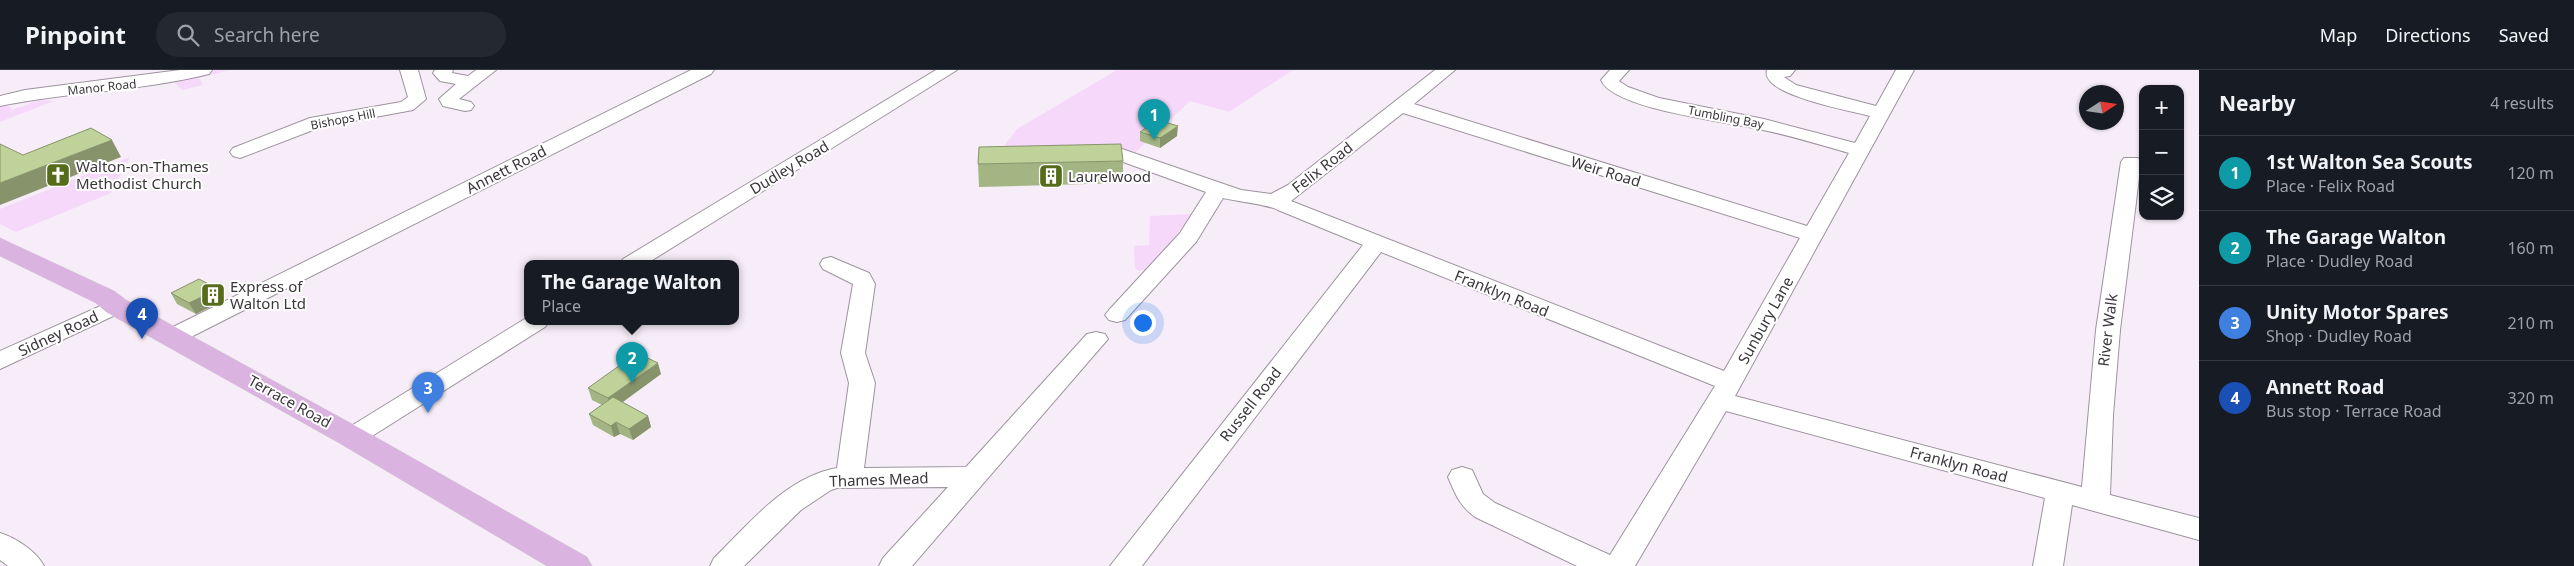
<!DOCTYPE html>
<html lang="en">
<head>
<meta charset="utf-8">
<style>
	:root { --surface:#171b24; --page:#242831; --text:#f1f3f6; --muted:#9ea1a6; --line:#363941; --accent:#db2777 }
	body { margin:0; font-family:"Noto Sans",sans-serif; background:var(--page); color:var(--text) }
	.controls { position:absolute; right:15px; top:15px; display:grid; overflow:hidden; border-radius:10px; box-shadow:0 1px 4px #0004 }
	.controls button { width:45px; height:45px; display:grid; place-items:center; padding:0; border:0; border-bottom:1px solid var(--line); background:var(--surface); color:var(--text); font:25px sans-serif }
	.compass { position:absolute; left:2079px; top:15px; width:45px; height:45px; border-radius:50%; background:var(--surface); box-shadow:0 1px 4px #0004; rotate:78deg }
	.you { position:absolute; left:1142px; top:252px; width:18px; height:18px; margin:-12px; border:4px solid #fff; border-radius:50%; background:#1a73e8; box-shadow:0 0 0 8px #1a73e833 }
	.badge { display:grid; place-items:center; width:32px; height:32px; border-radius:50%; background:var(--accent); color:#fff; font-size:16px; font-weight:700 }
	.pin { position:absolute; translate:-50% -41px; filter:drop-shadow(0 1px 2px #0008) }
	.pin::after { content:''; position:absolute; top:26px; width:18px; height:15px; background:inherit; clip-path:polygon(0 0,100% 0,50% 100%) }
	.popup { position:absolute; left:524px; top:190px; width:215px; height:65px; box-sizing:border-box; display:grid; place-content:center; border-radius:10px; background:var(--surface); filter:drop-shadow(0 1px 4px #0005); font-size:16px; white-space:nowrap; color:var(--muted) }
	.popup b { font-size:19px; color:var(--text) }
	.popup::after { content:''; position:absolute; left:50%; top:100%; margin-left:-10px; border:10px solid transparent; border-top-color:var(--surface) }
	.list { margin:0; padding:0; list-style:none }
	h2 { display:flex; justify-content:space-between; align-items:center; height:65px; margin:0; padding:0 20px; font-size:21px }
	h2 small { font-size:16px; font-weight:400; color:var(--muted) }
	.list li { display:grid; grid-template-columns:32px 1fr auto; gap:15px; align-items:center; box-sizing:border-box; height:75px; padding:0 20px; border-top:1px solid var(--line) }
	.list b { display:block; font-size:19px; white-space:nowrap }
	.list p { margin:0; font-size:16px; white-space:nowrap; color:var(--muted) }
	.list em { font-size:16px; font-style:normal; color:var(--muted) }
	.icon { flex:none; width:28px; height:28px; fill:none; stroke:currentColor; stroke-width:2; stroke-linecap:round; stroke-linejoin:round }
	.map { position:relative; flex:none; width:2199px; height:496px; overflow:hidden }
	header { display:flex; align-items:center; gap:30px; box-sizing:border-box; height:70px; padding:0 25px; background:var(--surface); border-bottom:1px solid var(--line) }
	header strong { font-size:24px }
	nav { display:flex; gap:28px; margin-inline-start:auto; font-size:18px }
	.search { width:350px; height:45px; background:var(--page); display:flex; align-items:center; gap:12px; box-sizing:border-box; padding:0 18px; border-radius:28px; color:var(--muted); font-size:19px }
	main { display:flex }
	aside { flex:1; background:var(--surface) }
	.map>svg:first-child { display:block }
	.green { fill:#f5d8fa }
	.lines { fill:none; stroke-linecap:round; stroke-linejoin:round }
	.minor-casing { stroke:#9d939e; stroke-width:2 }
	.primary-casing { stroke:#d0cfd0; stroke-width:1 }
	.minor { fill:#fff; fill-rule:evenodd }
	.primary { fill:#dab3e1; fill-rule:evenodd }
	.wall { fill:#a4b584 }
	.shaded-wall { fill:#86936b }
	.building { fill:#bfd299; stroke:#86936b }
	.labels { text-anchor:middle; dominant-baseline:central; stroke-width:4; stroke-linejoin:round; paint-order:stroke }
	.far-street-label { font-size:12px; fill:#3a363b; stroke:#fff }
	.poi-label { font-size:15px; fill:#3a363b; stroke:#fff; text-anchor:start }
	.street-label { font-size:15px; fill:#3a363b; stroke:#fff }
</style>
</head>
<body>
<header>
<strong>Pinpoint</strong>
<div class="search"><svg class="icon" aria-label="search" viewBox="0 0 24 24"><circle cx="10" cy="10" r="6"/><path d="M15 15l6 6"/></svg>Search here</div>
<nav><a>Map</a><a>Directions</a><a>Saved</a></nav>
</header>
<main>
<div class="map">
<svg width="2199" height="496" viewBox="0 0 2199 496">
	<rect width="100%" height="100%" fill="#f7edf8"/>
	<g class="green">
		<path d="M 215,0 L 229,0 L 199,8 L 203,15 L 182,20 L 173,11 Z"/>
		<path d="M 1117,0 L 1293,0 L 1229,42 L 1190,31 L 1121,96 L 986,99 L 1017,59 Z"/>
		<path d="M 40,30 L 54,31 L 0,52 L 0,36 L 7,34 L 12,40 Z"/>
		<path d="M 130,87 L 111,123 L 16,162 L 0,154 L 0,139 Z"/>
		<path d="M 1192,144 L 1150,199 L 1139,201 L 1135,198 L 1134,176 L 1149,175 L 1150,146 Z"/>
	</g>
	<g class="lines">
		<defs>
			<g id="minor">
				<path d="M 180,0 L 212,0 L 209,4 C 140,21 69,22 0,36 L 0,26 L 25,20 Z"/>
				<path d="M 400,0 L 418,0 L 426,29 L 413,40 L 321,57 L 240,88 L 233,86 L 230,82 L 233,78 L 310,48 L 401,32 L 408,27 Z"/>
				<path d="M 435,0 L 453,0 L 452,3 L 468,6 L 476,0 L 496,0 L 459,29 L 471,32 L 474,36 L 471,40 L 465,41 L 443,36 L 439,29 L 456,14 L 440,11 L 433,3 Z"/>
				<path d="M 691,0 L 714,0 L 711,4 L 183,271 L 174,273 L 165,271 L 162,266 L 165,261 Z"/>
				<path d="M 936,0 L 957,0 L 646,194 L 620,194 L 623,189 Z"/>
				<path d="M 1435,0 L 1455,0 L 1414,34 L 1807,156 L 1849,83 C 1820,75 1792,66 1763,60 C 1732,52 1613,40 1601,10 L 1610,0 L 1629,0 L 1619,11 L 1628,17 L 1659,28 L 1764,49 L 1855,73 L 1870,46 C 1852,41 1759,25 1767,0 L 1795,0 L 1790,6 L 1784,7 L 1796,15 L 1876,36 L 1896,0 L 1914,0 L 1735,326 L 2082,417 L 2096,260 L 2121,92 L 2124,88 L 2138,88 L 2141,92 L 2120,260 L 2113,345 L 2110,425 L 2199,448 L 2199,470 L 2072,435 L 2063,496 L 2033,496 L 2045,428 L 1726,341 L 1635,496 L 1577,496 L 1475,447 C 1459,435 1456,425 1448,407 L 1452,400 L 1462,397 L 1472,400 L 1483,424 L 1495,433 L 1610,485 L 1715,316 L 1381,182 L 1142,496 L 1110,496 L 1363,175 L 1278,140 C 1271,135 1235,131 1223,128 L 1196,172 L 1125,250 L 1117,252 L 1109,250 L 1105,245 L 1109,240 L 1180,163 L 1206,122 L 1115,89 L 1112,85 L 1115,81 L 1122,79 L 1241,120 L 1271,124 L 1288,115 ZM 1403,43 L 1800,168 L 1724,301 L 1291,131 Z"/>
				<path d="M 831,187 L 869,203 L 875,214 L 865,283 L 875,313 L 864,398 L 966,397 L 1087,264 L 1096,262 L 1105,264 L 1108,269 L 912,496 L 879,496 L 883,488 L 948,417 L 837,418 L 831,420 L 801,440 L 744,496 L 710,496 L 714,488 C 749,454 786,407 837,398 L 849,313 L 841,283 L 853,214 L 823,199 L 820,194 L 823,189 Z"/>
				<path d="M 116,229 L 124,231 L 128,236 L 124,241 L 0,299 L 0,281 Z"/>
				<path d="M 528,247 L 528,252 L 549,252 L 545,257 L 361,373 L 352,376 L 343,373 L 339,367 L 343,361 Z"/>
				<path d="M 0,463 C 16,468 36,481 44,496 L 8,496 L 0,490 Z"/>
			</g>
			<path id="primary" d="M 0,168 L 114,221 L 126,230 L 363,360 L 587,487 L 592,496 L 547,496 L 341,374 L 106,242 L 96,233 L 0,186 Z"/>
		</defs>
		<use href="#minor" class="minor-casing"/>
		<use href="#primary" class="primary-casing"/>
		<use href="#minor" class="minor"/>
		<use href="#primary" class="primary"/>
	</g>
	<g class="wall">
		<path d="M 1140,62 L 1177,66 L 1160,78 L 1140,71 Z"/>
		<path d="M 1123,91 L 1123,113 L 979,117 L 978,94 Z"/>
		<path d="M 171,223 L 224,230 L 196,244 L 177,234 Z"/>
		<path d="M 661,304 L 622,332 L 648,346 L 651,357 L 633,370 L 620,364 L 614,367 L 593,355 L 589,344 L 602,335 L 592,330 L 588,318 Z"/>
	</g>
	<g class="shaded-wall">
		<path d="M 1178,56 L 1177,66 L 1160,78 L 1160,68 Z"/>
		<path d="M 112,70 L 121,87 L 0,135 L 0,113 Z"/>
		<path d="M 218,219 L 224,230 L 196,244 L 189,233 Z"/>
		<path d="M 658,293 L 661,304 L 612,340 L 608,328 Z"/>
		<path d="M 648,346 L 651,357 L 633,370 L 629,359 Z"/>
		<path d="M 616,352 L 620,364 L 614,367 L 611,356 Z"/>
	</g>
	<g class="building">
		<path d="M 1158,50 L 1178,56 L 1160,68 L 1140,62 Z"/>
		<path d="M 91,58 L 112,70 L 0,113 L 0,74 L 23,85 Z"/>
		<path d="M 1121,74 L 1123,91 L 978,94 L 979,77 Z"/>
		<path d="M 199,209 L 218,219 L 189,233 L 171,223 Z"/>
		<path d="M 637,283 L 658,293 L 608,328 L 588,318 Z"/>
		<path d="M 613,327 L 648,346 L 629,359 L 616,352 L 611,356 L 589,344 Z"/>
	</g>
	<defs>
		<symbol id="church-square" viewBox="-11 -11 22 22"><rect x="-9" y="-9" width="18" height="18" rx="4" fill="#566c1a" stroke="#fff"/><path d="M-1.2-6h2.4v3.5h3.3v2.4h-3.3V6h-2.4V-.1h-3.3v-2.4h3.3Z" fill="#fff"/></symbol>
		<symbol id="building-square" viewBox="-11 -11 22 22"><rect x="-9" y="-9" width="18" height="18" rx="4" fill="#566c1a" stroke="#fff"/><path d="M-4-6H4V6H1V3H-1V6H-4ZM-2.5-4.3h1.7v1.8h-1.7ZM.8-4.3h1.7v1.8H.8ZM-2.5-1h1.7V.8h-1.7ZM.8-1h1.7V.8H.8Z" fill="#fff"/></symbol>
	</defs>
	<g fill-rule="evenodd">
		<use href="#church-square" x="44" y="91" width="28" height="28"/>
		<use href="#building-square" x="1037" y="92" width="28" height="28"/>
		<use href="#building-square" x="199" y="211" width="28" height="28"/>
	</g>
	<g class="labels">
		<g class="far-street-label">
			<text transform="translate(102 17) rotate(-6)">Manor Road</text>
			<text transform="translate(1726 47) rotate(11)">Tumbling Bay</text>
			<text transform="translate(343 49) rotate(-11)">Bishops Hill</text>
		</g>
		<g class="poi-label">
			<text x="76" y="96">Walton-on-Thames<tspan x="76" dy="17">Methodist Church</tspan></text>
			<text x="1068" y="106">Laurelwood</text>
			<text x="230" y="216">Express of<tspan x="230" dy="17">Walton Ltd</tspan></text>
		</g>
		<g class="street-label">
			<text transform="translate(789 97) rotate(-31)">Dudley Road</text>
			<text transform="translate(1322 97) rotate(-38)">Felix Road</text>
			<text transform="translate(506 99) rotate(-27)">Annett Road</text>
			<text transform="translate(1606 101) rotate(17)">Weir Road</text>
			<text transform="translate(1502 223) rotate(22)">Franklyn Road</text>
			<text transform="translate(1765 250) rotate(-61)">Sunbury Lane</text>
			<text transform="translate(2107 260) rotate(-83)">River Walk</text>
			<text transform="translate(58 263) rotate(-25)">Sidney Road</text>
			<text transform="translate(290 331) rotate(29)">Terrace Road</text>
			<text transform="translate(1250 334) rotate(-52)">Russell Road</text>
			<text transform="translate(1959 394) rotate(15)">Franklyn Road</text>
			<text transform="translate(879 409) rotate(-2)">Thames Mead</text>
		</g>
	</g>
</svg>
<div class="controls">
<button>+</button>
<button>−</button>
<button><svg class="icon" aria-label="layers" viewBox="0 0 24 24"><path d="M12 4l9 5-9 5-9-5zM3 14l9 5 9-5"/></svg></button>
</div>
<svg class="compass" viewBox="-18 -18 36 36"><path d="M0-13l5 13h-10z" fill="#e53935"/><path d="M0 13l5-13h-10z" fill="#9ea1a6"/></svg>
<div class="you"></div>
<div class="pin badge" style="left:1154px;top:70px;background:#0f9aa8">1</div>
<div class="pin badge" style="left:632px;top:313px;background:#0f9aa8">2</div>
<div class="popup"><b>The Garage Walton</b>Place</div>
<div class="pin badge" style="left:428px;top:343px;background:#3f7fe0">3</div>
<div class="pin badge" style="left:142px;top:269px;background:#1a4fb4">4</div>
</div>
<aside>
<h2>Nearby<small>4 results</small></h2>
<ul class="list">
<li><span class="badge" style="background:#0f9aa8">1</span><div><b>1st Walton Sea Scouts</b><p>Place · Felix Road</p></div><em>120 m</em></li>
<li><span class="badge" style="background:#0f9aa8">2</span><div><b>The Garage Walton</b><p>Place · Dudley Road</p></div><em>160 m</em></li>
<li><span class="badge" style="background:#3f7fe0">3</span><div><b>Unity Motor Spares</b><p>Shop · Dudley Road</p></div><em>210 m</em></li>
<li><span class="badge" style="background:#1a4fb4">4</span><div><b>Annett Road</b><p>Bus stop · Terrace Road</p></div><em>320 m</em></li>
</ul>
</aside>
</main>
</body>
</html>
